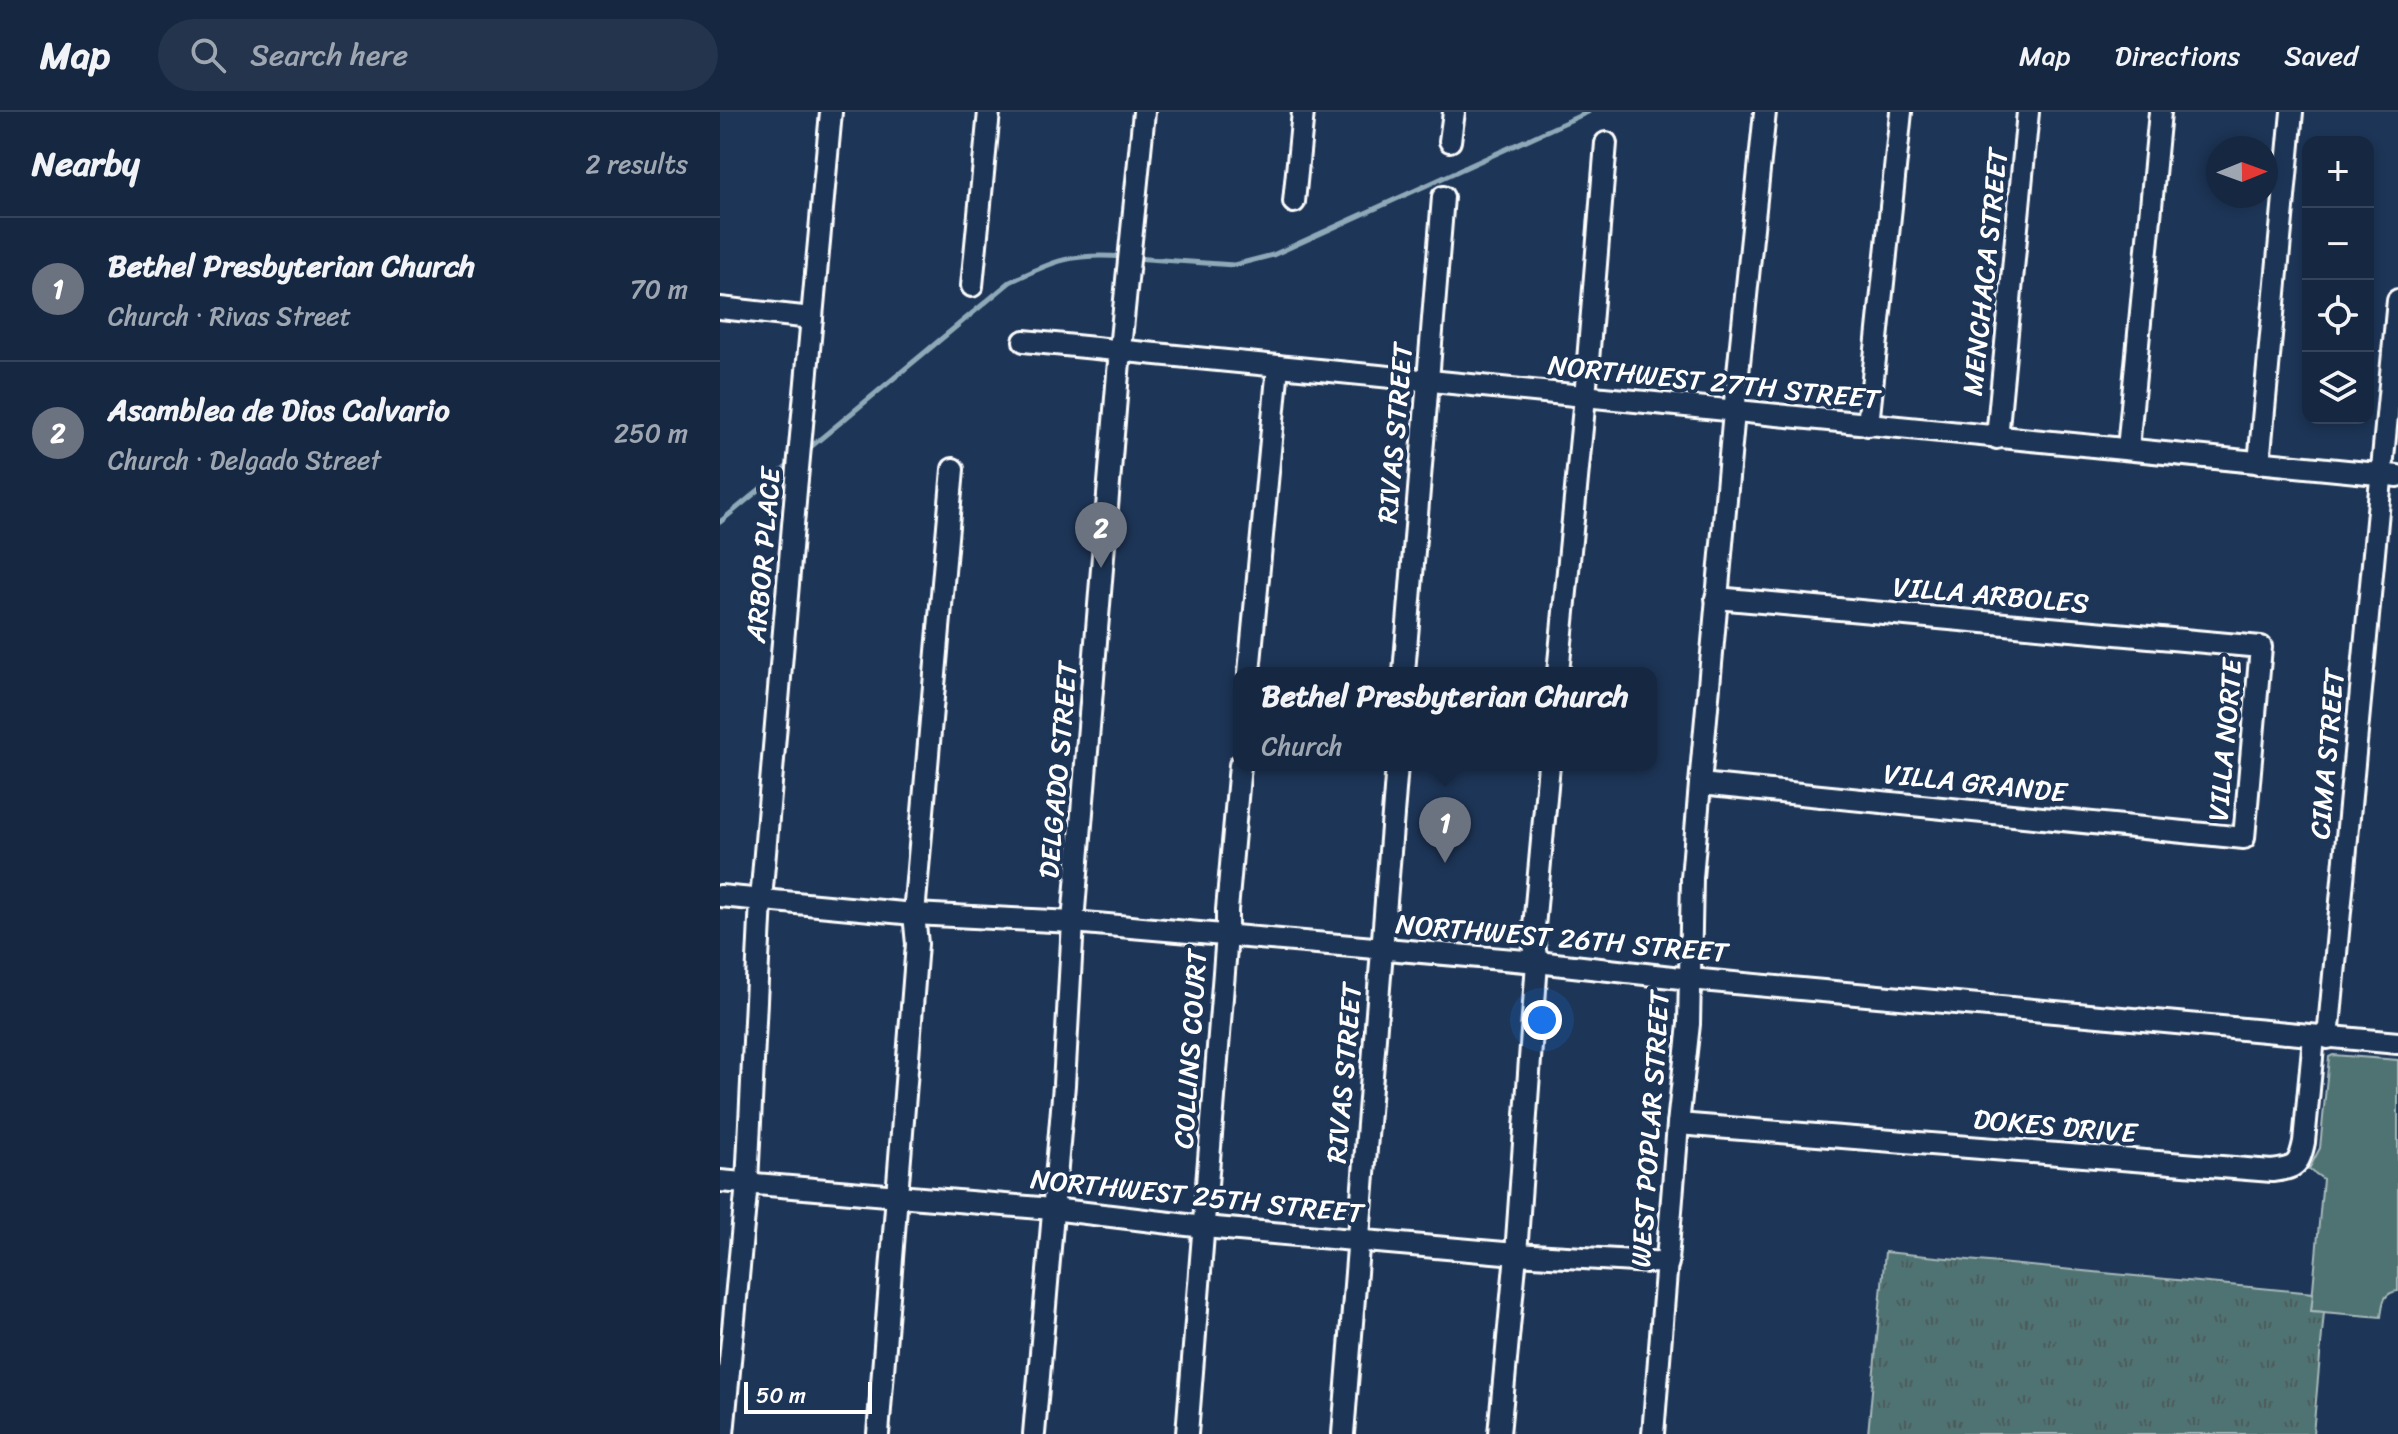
<!DOCTYPE html>
<html lang="en">
<head>
<meta charset="utf-8">
<style>
	:root { --surface:#162841; --page:#23344c; --text:#f1f3f6; --muted:#9ea6b1; --line:#35445a; --accent:#ffd166 }
	body { margin:0; font-family:Sriracha,sans-serif; background:var(--page); color:var(--text) }
	.controls { position:absolute; right:24px; top:24px; display:grid; overflow:hidden; border-radius:16px; box-shadow:0 4px 12px #0003 }
	.controls button { width:72px; height:72px; display:grid; place-items:center; padding:0; border:0; border-bottom:2px solid var(--line); background:var(--surface); color:var(--text); font:40px sans-serif }
	.compass { position:absolute; left:1486px; top:24px; width:72px; height:72px; border-radius:50%; background:var(--surface); box-shadow:0 4px 12px #0003; rotate:89deg }
	.scale { position:absolute; left:24px; bottom:20px; width:128px; box-sizing:border-box; padding-left:8px; border:4px solid #fff; border-top:0; font-size:22px; line-height:28px; white-space:nowrap; color:#fff; -webkit-text-stroke:6px #1d3557; paint-order:stroke }
	.you { position:absolute; left:822px; top:908px; width:28px; height:28px; margin:-20px; border:6px solid #fff; border-radius:50%; background:#1a73e8; box-shadow:0 0 0 12px #1a73e833 }
	.badge { display:grid; place-items:center; width:52px; height:52px; border-radius:50%; background:var(--accent); color:#fff; font-size:26px; font-weight:700 }
	.pin { position:absolute; translate:-50% -66px; filter:drop-shadow(0 2px 4px #0008) }
	.pin::after { content:''; position:absolute; top:42px; width:28px; height:24px; background:inherit; clip-path:polygon(0 0,100% 0,50% 100%) }
	.popup { position:absolute; left:513px; top:555px; width:424px; height:104px; box-sizing:border-box; display:grid; place-content:center; border-radius:16px; background:var(--surface); filter:drop-shadow(0 2px 6px #0005); font-size:26px; white-space:nowrap; color:var(--muted) }
	.popup b { font-size:30px; color:var(--text) }
	.popup::after { content:''; position:absolute; left:50%; top:100%; margin-left:-16px; border:16px solid transparent; border-top-color:var(--surface) }
	.list { margin:0; padding:0; list-style:none }
	h2 { display:flex; justify-content:space-between; align-items:center; height:104px; margin:0; padding:0 32px; font-size:34px }
	h2 small { font-size:26px; font-weight:400; color:var(--muted) }
	.list li { display:grid; grid-template-columns:52px 1fr auto; gap:24px; align-items:center; box-sizing:border-box; height:144px; padding:0 32px; border-top:2px solid var(--line) }
	.list b { display:block; font-size:30px; white-space:nowrap }
	.list p { margin:0; font-size:26px; white-space:nowrap; color:var(--muted) }
	.list em { font-size:26px; font-style:normal; color:var(--muted) }
	.icon { flex:none; width:44px; height:44px; fill:none; stroke:currentColor; stroke-width:2; stroke-linecap:round; stroke-linejoin:round }
	.map { position:relative; flex:none; width:1678px; height:1322px; overflow:hidden }
	header { display:flex; align-items:center; gap:48px; box-sizing:border-box; height:112px; padding:0 40px; background:var(--surface); border-bottom:2px solid var(--line) }
	header strong { font-size:38px }
	nav { display:flex; gap:44px; margin-inline-start:auto; font-size:28px }
	.search { width:560px; height:72px; background:var(--page); display:flex; align-items:center; gap:20px; box-sizing:border-box; padding:0 28px; border-radius:44px; color:var(--muted); font-size:30px }
	main { display:flex }
	aside { flex:1; background:var(--surface) }
	.map>svg:first-child { display:block }
	.grass { fill:#507373; stroke:#a8b9b9; stroke-width:2 }
	.park { fill:url(#park-tufts); stroke:#a8b9b9; stroke-width:2 }
	.lines { fill:none; stroke-linecap:round; stroke-linejoin:round }
	.stream { stroke:#8fa9b8; stroke-width:5 }
	.minor-casing { stroke:#fff; stroke-width:26 }
	.minor { stroke:#1d3557; stroke-width:20 }
	.labels { text-anchor:middle; dominant-baseline:central; stroke-width:8; stroke-linejoin:round; paint-order:stroke }
	.street-label { font-size:28px; fill:#fff; stroke:#1d3557 }
</style>
</head>
<body>
<header>
<strong>Map</strong>
<div class="search"><svg class="icon" aria-label="search" viewBox="0 0 24 24"><circle cx="10" cy="10" r="6"/><path d="M15 15l6 6"/></svg>Search here</div>
<nav><a>Map</a><a>Directions</a><a>Saved</a></nav>
</header>
<main>
<aside>
<h2>Nearby<small>2 results</small></h2>
<ul class="list">
<li><span class="badge" style="background:#6b7280">1</span><div><b>Bethel Presbyterian Church</b><p>Church · Rivas Street</p></div><em>70 m</em></li>
<li><span class="badge" style="background:#6b7280">2</span><div><b>Asamblea de Dios Calvario</b><p>Church · Delgado Street</p></div><em>250 m</em></li>
</ul>
</aside>
<div class="map">
<svg width="1678" height="1322" viewBox="0 0 1678 1322">
	<defs>
		<pattern id="park-tufts" width="24" height="20" patternUnits="userSpaceOnUse" patternTransform="scale(2)"><rect width="24" height="20" fill="#507373"/><path d="M3 7l-1-3M5 7V3M7 7l1-3M15 17l-1-3M17 17v-4M19 17l1-3" fill="none" stroke="#4d5a5a"/></pattern>
	</defs>
	<rect width="100%" height="100%" fill="#1d3557"/>
	<filter id="ink" filterUnits="userSpaceOnUse"><feTurbulence type="fractalNoise" baseFrequency=".0125" numOctaves="2"/><feDisplacementMap in="SourceGraphic" scale="16" xChannelSelector="R" yChannelSelector="G"/><feConvolveMatrix kernelMatrix="1 2 1 2 8 2 1 2 1" color-interpolation-filters="sRGB"/></filter>
	<g filter="url(#ink)">
		<path class="grass" d="M 1613,943 L 1678,948 L 1678,1179 C 1662,1181 1663,1192 1661,1205 L 1591,1199 L 1603,1067 L 1589,1057 L 1600,1036 L 1609,945 Z"/>
		<path class="park" d="M 1165,1140 L 1593,1181 L 1591,1199 L 1604,1200 L 1593,1322 L 1148,1322 Z"/>
		<g class="lines">
			<g class="stream">
				<path d="M 413,146 L 514,153 L 553,143 L 868,0"/>
				<path d="M 87,338 L 290,170 C 335,148 353,141 404,145"/>
				<path d="M 0,410 L 74,349"/>
			</g>
			<defs>
				<g id="minor">
					<path d="M 730,29 L 734,0"/>
					<path d="M 574,90 L 583,0"/>
					<path d="M 252,174 L 269,0"/>
					<path d="M 0,196 L 92,206"/>
					<path d="M 304,229 L 1678,364"/>
					<path d="M 1148,313 L 1181,0"/>
					<path d="M 1277,326 L 1308,0"/>
					<path d="M 1408,337 L 1440,0"/>
					<path d="M 1539,351 L 1572,0"/>
					<path d="M 529,561 L 558,254"/>
					<path d="M 684,561 L 723,85"/>
					<path d="M 838,561 L 865,285 L 886,31"/>
					<path d="M 980,672 L 1524,726 L 1541,535 L 996,486"/>
					<path d="M 0,784 L 194,802 L 353,810 L 817,850 L 970,867 L 1678,931"/>
					<path d="M 1608,926 L 1678,188"/>
					<path d="M 958,1012 L 1552,1059 C 1575,1056 1579,1054 1584,1030 L 1594,925"/>
					<path d="M 0,1069 L 332,1097 L 484,1115 L 796,1142 L 948,1151"/>
					<path d="M 3,1322 L 27,1071 L 41,788 L 76,378 L 111,0"/>
					<path d="M 158,1322 L 197,832 L 194,802 L 233,357"/>
					<path d="M 314,1322 L 344,973 L 353,810 L 400,237 L 424,0"/>
					<path d="M 467,1322 L 507,823 L 507,798 L 520,653"/>
					<path d="M 623,1322 L 677,653"/>
					<path d="M 779,1322 L 796,1142 L 817,850 L 813,826 L 829,653"/>
					<path d="M 933,1322 L 958,1012 L 969,912 L 972,766 L 980,672 L 1014,300 L 1045,0"/>
				</g>
			</defs>
			<use href="#minor" class="minor-casing"/>
			<use href="#minor" class="minor"/>
		</g>
	</g>
	<g class="labels">
		<g class="street-label">
			<text transform="translate(1265 160) rotate(-84)">MENCHACA STREET</text>
			<text transform="translate(994 270) rotate(6)">NORTHWEST 27TH STREET</text>
			<text transform="translate(675 321) rotate(-85)">RIVAS STREET</text>
			<text transform="translate(43 443) rotate(-85)">ARBOR PLACE</text>
			<text transform="translate(1271 483) rotate(5)">VILLA ARBOLES</text>
			<text transform="translate(1505 628) rotate(-85)">VILLA NORTE</text>
			<text transform="translate(1607 642) rotate(-85)">CIMA STREET</text>
			<text transform="translate(338 658) rotate(-85)">DELGADO STREET</text>
			<text transform="translate(1255 671) rotate(6)">VILLA GRANDE</text>
			<text transform="translate(842 826) rotate(5)">NORTHWEST 26TH STREET</text>
			<text transform="translate(470 937) rotate(-86)">COLLINS COURT</text>
			<text transform="translate(624 961) rotate(-85)">RIVAS STREET</text>
			<text transform="translate(1335 1014) rotate(5)">DOKES DRIVE</text>
			<text transform="translate(930 1017) rotate(-86)">WEST POPLAR STREET</text>
			<text transform="translate(477 1084) rotate(6)">NORTHWEST 25TH STREET</text>
		</g>
	</g>
</svg>
<div class="controls">
<button>+</button>
<button>−</button>
<button><svg class="icon" aria-label="locate" viewBox="0 0 24 24"><circle cx="12" cy="12" r="6"/><path d="M12 2v4M12 18v4M2 12h4M18 12h4"/></svg></button>
<button><svg class="icon" aria-label="layers" viewBox="0 0 24 24"><path d="M12 4l9 5-9 5-9-5zM3 14l9 5 9-5"/></svg></button>
</div>
<svg class="compass" viewBox="-18 -18 36 36"><path d="M0-13l5 13h-10z" fill="#e53935"/><path d="M0 13l5-13h-10z" fill="#9ea6b1"/></svg>
<div class="scale">50 m</div>
<div class="you"></div>
<div class="pin badge" style="left:725px;top:751px;background:#6b7280">1</div>
<div class="popup"><b>Bethel Presbyterian Church</b>Church</div>
<div class="pin badge" style="left:381px;top:456px;background:#6b7280">2</div>
</div>
</main>
</body>
</html>
